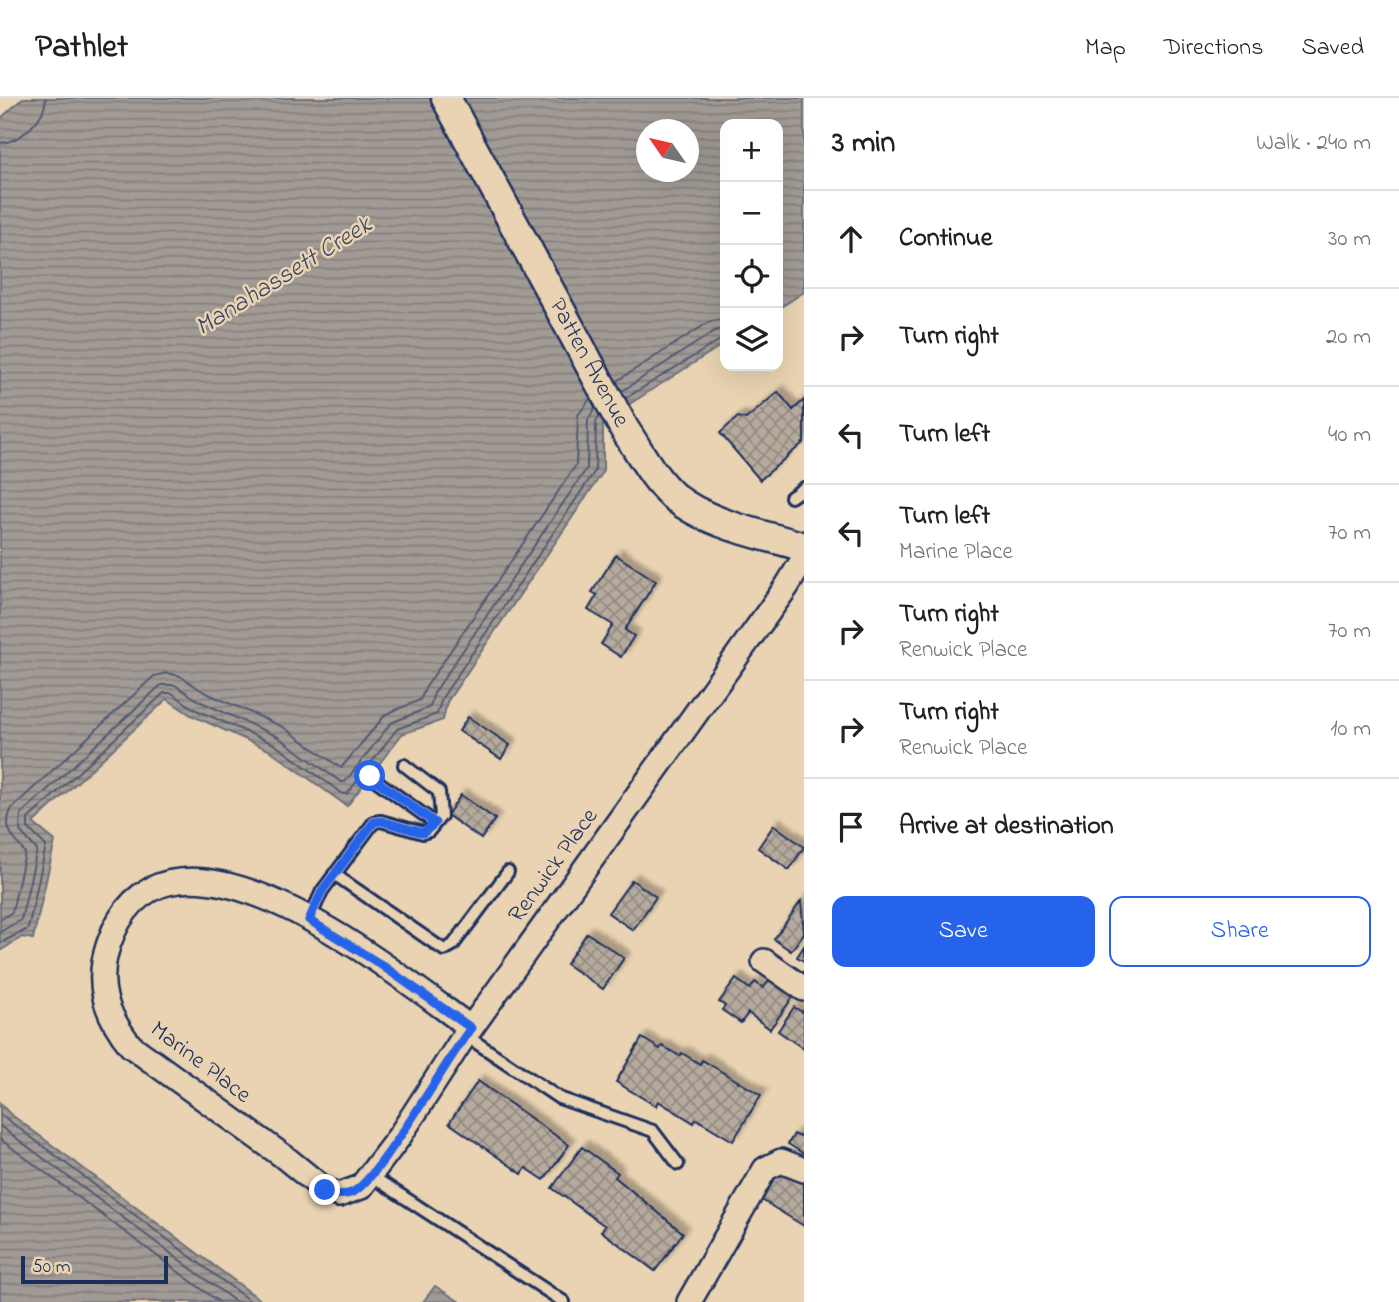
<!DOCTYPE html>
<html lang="en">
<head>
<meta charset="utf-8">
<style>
	:root { --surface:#fff; --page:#f6f6f6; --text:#202124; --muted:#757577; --line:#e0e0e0; --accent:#2563eb }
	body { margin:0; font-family:"Indie Flower",sans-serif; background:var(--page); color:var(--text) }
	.controls { position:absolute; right:21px; top:21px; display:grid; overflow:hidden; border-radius:14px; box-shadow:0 7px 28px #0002 }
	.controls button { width:63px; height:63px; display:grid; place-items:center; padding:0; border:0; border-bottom:2px solid var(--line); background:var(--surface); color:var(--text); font:35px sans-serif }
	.compass { position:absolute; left:636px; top:21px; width:63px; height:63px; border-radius:50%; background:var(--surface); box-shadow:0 7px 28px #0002; rotate:304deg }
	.scale { position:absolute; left:21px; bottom:18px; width:147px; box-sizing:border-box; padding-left:7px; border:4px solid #1b2f5e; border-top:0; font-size:19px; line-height:24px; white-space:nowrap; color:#1b2f5e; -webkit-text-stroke:5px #e9d3b2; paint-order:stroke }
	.stop { position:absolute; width:21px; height:21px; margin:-16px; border:5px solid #2563eb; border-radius:50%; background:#fff }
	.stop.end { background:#2563eb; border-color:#fff; box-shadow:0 2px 7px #0008 }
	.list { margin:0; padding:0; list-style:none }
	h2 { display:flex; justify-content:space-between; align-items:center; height:91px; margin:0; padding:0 28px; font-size:30px }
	h2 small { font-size:23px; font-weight:400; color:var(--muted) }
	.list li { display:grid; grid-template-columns:46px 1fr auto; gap:21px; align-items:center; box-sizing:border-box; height:98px; padding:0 28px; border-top:2px solid var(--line) }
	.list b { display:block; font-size:26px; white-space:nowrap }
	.list p { margin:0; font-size:23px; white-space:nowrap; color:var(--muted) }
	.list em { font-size:23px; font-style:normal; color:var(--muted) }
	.actions { display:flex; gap:14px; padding:21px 28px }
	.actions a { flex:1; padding:16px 0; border:2px solid var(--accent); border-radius:14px; text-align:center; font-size:24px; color:var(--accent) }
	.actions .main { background:var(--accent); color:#fff }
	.icon { flex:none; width:38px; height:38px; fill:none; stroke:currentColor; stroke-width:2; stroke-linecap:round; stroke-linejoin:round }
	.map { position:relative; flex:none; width:804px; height:1204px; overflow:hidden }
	header { display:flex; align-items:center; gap:42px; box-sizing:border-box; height:98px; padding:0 35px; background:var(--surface); border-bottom:2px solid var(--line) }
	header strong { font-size:33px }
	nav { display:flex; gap:38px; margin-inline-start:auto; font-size:24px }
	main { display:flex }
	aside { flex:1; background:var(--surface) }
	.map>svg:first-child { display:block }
	.water { fill:url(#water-rules); stroke:#6c707f; stroke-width:2; fill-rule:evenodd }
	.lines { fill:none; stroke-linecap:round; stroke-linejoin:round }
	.shore { stroke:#515a74; stroke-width:2 }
	.building { fill:url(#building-cross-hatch); stroke:#1b2f5e; stroke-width:2; filter:url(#shadow) }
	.service-casing { stroke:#1b2f5e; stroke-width:16 }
	.minor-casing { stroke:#1b2f5e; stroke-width:28 }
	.tertiary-casing { stroke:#1b2f5e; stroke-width:33 }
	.service { stroke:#e9d3b2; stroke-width:10 }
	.minor { stroke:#e9d3b2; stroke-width:23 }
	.tertiary { stroke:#e9d3b2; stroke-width:28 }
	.route { stroke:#2563eb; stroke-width:9 }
	.labels { text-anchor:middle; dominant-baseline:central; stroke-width:5; stroke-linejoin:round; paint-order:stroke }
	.street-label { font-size:24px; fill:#1b2f5e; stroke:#e9d3b2 }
	.water-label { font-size:26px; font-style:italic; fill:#364569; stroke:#e9d3b2 }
</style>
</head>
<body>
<header>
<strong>Pathlet</strong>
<nav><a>Map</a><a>Directions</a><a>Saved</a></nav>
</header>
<main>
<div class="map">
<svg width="804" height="1204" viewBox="0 0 804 1204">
	<defs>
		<pattern id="water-rules" width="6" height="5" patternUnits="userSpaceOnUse" patternTransform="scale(1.75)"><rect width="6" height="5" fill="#a29b95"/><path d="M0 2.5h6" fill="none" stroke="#837f7d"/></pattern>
		<pattern id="building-cross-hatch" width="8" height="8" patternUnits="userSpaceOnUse" patternTransform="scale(1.75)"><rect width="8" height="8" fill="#b6aa9d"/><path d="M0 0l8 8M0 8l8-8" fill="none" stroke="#938b83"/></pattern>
		<filter id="shadow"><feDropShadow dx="6" dy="-6" stdDeviation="2" flood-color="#0004"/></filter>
	</defs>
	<rect width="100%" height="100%" fill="#e9d3b2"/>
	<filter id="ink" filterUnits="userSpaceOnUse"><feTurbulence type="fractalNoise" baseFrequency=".0143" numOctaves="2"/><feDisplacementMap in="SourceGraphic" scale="14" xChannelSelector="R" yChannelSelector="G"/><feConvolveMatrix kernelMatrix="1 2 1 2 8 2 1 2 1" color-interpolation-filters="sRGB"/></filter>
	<g filter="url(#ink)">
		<g class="water">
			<path d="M 23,0 L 804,0 L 804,194 L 778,211 L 778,26 L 725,26 L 725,245 L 603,323 L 603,374 L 447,604 L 443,622 L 402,636 L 347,708 L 271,653 L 191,617 L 167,601 L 33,725 L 55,743 L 33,841 L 22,839 L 0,853 L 0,21 ZM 646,32 L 688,32 L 688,74 L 646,74 Z"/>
			<path d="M 0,1005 L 9,1015 L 263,1204 L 0,1204 Z"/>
			<path d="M 435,1188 L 460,1204 L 423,1204 Z"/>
		</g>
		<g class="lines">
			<g class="shore">
				<path d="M 0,45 C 21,44 45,21 46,0"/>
				<path d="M 617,283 L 709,224 L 725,220"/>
				<path d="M 622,293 L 715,233 L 725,230"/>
				<path d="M 626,300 L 725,239"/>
				<path d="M 0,822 L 12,814 L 25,755 C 15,740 1,732 12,710 L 154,578 L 167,575 L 180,578 L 204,594 L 283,629 L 341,670 L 386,616 L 420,602 L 426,589 L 576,367 L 578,317 L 590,301"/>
				<path d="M 0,834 L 21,822 L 37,752 L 20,733 L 21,716 L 161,587 L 175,587 L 199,603 L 278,639 L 341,684 L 345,684 L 391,625 L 430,609 L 434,595 L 587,370 L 588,322 L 595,310"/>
				<path d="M 0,845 L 28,831 L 46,748 L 28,730 L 28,721 L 164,595 L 172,595 L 194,611 L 274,646 L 343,696 L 347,696 L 397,631 L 437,616 L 442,600 L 595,373 L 596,324 L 599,318"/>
				<path d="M 0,1016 L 251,1204"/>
				<path d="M 0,1028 L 236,1204"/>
				<path d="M 0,1041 L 219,1204"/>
			</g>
		</g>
		<g class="building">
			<path d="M 778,294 L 793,312 L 804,302 L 804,344 L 760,382 L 720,335 L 738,319 L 746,321 Z"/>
			<path d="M 616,457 L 656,483 L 625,532 L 634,538 L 621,559 L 601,546 L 613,527 L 588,512 L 597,497 L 592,494 Z"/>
			<path d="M 468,619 L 510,647 L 501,661 L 459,633 Z"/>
			<path d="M 461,697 L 495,721 L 481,741 L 447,717 Z"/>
			<path d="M 774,727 L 804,749 L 789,772 L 758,750 Z"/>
			<path d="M 632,782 L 656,799 L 633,832 L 608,815 Z"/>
			<path d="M 801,803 L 804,835 L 791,853 L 774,841 Z"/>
			<path d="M 587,835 L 624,860 L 603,891 L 566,866 Z"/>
			<path d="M 804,848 L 804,863 L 797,859 Z"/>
			<path d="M 736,881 L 750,891 L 755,884 L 763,890 L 770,882 L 793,899 L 770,931 L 748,915 L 741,925 L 722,912 L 725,908 L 719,904 Z"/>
			<path d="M 794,909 L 802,914 L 804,912 L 804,951 L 778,933 Z"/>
			<path d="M 642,940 L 660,951 L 662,948 L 680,958 L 682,955 L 700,966 L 702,962 L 761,997 L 733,1043 L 696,1021 L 694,1025 L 658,1003 L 656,1008 L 616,984 Z"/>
			<path d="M 478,983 L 569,1047 L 544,1082 L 526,1070 L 522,1076 L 449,1025 Z"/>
			<path d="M 804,1033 L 804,1056 L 788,1046 L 794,1036 L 800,1039 Z"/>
			<path d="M 582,1049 L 618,1075 L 615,1079 L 683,1135 L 655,1173 L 601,1133 L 605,1128 L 552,1090 Z"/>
			<path d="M 779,1071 L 804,1086 L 804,1128 L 760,1101 Z"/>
		</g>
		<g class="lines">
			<defs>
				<g id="service">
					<path d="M 791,399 L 804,390"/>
					<path d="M 370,678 L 435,725"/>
					<path d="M 334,776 L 444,852 L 453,847 L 508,774"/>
					<path d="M 309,822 L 322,793 L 374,724 L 381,723 L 423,735 L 429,733 L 441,718 L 439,694 L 404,667"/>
					<path d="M 465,937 L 559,1000 L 653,1033 L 678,1066"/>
					<path d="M 370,1077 L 564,1204"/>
				</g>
				<g id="minor">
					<path d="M 764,863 L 804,891"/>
					<path d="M 471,930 C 396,877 165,684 109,845 C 95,885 105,916 131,948 L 283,1058 L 325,1092 L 339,1097 L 361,1089 L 399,1039 L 465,937 L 471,930 L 787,488 L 804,460"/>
					<path d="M 689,1204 L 765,1071 L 781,1063 L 804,1072"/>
				</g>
				<g id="tertiary">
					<path id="s1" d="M 446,0 L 625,332 C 640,354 653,380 673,398 C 708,427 762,436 804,449"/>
				</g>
			</defs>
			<use href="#service" class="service-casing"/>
			<use href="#minor" class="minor-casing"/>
			<use href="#tertiary" class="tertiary-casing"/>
			<use href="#service" class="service"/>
			<use href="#minor" class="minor"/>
			<use href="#tertiary" class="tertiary"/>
		</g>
	</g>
	<g class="lines" filter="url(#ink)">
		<path class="route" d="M 325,1092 C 334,1096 341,1098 351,1095 C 377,1086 448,959 471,930 L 380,866 L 309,822 L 322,793 L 374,724 L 381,723 L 423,735 L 435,725 L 370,678"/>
	</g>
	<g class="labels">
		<g class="street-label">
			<text stroke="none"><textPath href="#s1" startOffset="301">Patten Avenue</textPath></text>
			<text transform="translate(554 768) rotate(-54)">Renwick Place</text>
			<text transform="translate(200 965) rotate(37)">Marine Place</text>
		</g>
		<g class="water-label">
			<text transform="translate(284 179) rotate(-32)">Manahassett Creek</text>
		</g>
	</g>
</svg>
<div class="controls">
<button>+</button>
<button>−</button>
<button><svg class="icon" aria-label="locate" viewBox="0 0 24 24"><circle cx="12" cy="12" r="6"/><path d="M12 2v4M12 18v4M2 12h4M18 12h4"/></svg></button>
<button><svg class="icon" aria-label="layers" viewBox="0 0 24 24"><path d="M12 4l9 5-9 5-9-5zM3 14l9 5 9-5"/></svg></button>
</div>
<svg class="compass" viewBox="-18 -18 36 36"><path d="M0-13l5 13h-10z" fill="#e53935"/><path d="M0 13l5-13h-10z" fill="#757577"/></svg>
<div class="scale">50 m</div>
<div class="stop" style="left:370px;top:678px"></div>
<div class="stop end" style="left:325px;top:1092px"></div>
</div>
<aside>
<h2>3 min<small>Walk · 240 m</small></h2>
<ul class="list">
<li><svg class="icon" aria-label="ahead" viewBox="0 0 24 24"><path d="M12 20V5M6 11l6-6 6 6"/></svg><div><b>Continue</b></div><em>30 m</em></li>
<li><svg class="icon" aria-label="right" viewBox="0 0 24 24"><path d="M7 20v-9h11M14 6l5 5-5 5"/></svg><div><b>Turn right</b></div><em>20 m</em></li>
<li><svg class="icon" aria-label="left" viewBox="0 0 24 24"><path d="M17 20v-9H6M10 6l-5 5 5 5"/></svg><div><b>Turn left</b></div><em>40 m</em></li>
<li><svg class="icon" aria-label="left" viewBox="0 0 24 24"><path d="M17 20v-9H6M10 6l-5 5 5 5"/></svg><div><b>Turn left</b><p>Marine Place</p></div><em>70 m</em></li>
<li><svg class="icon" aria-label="right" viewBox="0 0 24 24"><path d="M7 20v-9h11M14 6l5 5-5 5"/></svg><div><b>Turn right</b><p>Renwick Place</p></div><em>70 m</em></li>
<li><svg class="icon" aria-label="right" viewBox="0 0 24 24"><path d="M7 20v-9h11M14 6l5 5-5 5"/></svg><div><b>Turn right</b><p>Renwick Place</p></div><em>10 m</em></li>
<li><svg class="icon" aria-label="arrive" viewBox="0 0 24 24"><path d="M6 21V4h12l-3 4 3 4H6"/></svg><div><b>Arrive at destination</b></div></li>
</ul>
<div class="actions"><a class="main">Save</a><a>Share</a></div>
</aside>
</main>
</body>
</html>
